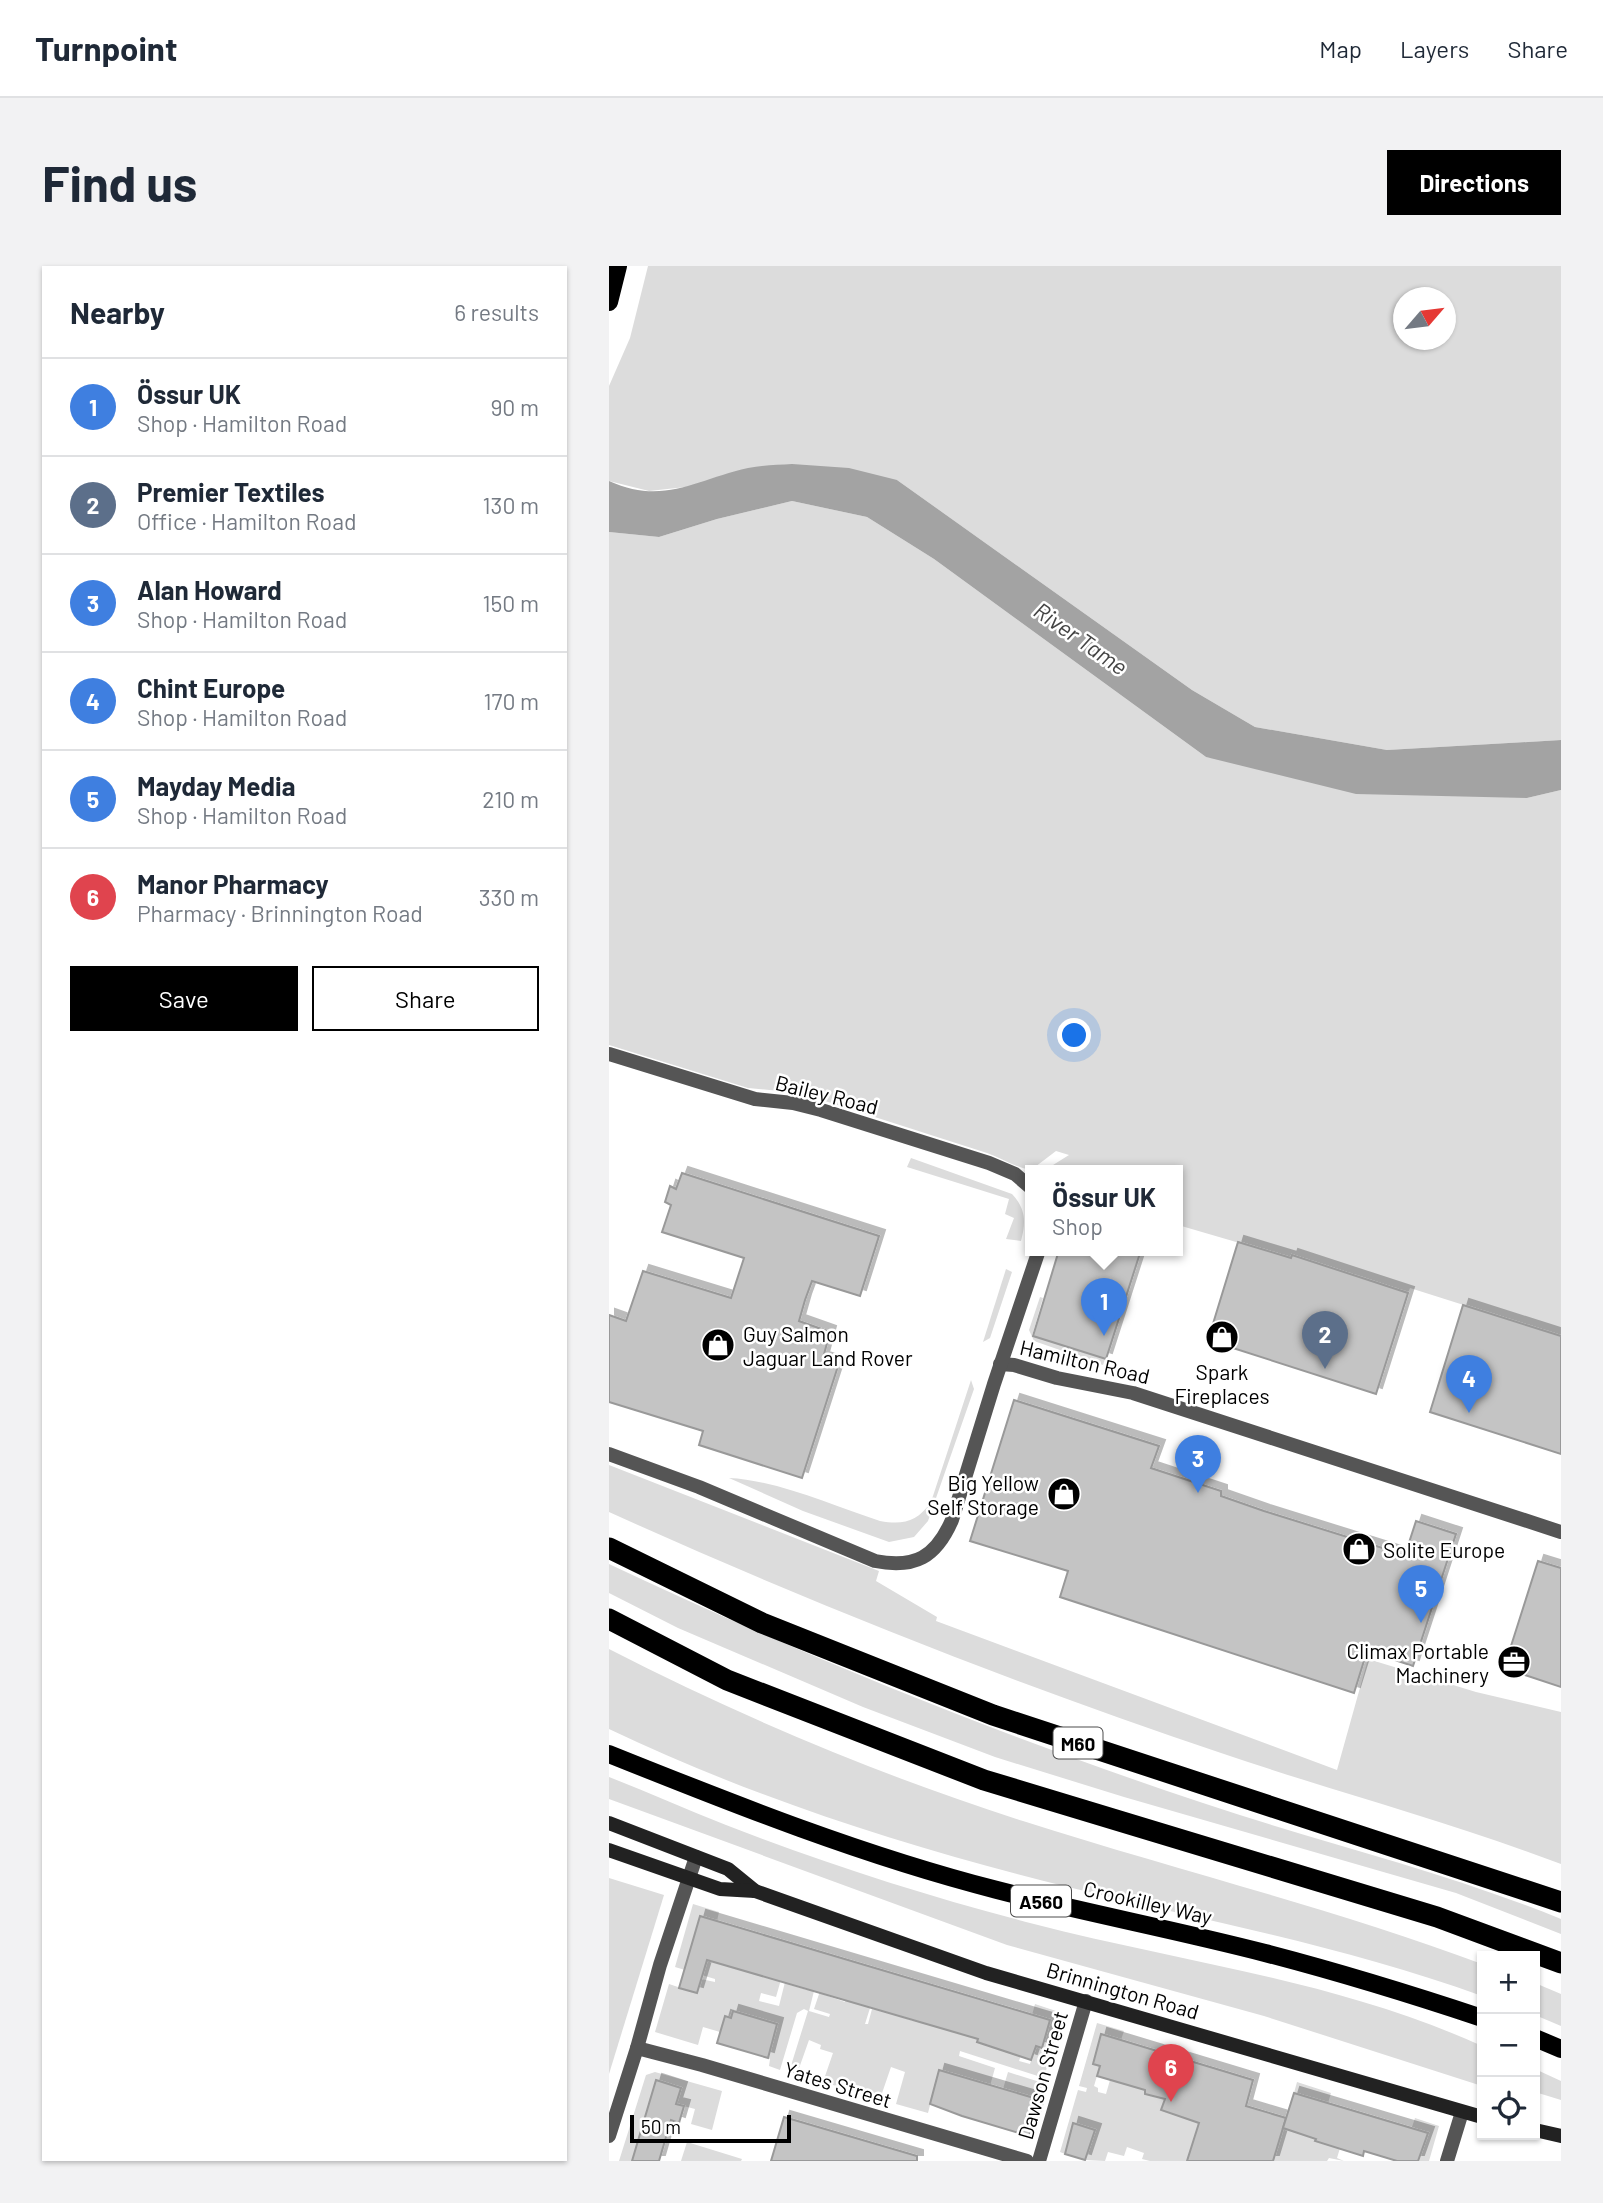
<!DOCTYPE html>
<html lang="en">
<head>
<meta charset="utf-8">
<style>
	:root { --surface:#fff; --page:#f2f2f3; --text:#1f2937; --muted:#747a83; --line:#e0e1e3; --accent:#000 }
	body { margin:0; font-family:Barlow,sans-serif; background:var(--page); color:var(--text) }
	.controls { position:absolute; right:21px; bottom:21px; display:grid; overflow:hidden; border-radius:0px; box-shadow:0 2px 5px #0004 }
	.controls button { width:63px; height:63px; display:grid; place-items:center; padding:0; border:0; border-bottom:2px solid var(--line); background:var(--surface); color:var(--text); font:35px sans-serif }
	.compass { position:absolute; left:784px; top:21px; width:63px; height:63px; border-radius:50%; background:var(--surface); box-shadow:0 2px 5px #0004; rotate:62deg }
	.scale { position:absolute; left:21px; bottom:18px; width:161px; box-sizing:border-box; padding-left:7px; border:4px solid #000; border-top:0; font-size:19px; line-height:24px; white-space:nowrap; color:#000; -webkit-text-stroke:5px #fff; paint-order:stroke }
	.you { position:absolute; left:466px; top:770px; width:24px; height:24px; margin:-18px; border:5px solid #fff; border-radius:50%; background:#1a73e8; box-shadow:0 0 0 10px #1a73e833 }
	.badge { display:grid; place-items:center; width:46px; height:46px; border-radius:50%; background:var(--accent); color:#fff; font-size:23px; font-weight:700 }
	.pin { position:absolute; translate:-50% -58px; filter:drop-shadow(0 2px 4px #0008) }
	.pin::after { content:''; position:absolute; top:37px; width:24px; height:21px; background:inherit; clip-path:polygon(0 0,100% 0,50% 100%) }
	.popup { position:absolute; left:416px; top:899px; width:158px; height:91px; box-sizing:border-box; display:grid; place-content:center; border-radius:0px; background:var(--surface); filter:drop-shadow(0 2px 5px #0005); font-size:23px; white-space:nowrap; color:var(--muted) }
	.popup b { font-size:26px; color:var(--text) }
	.popup::after { content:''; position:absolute; left:50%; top:100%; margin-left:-14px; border:14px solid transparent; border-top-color:var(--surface) }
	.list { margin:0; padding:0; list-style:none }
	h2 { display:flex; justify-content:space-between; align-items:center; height:91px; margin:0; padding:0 28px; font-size:30px }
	h2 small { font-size:23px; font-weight:400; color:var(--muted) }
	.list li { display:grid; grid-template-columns:46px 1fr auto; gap:21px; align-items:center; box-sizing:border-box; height:98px; padding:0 28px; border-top:2px solid var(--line) }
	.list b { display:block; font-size:26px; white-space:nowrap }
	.list p { margin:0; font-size:23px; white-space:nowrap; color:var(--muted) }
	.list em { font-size:23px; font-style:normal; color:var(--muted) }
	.actions { display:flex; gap:14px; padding:21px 28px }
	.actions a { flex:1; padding:16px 0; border:2px solid var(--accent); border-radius:0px; text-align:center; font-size:24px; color:var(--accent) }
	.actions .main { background:var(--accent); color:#fff }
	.icon { flex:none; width:38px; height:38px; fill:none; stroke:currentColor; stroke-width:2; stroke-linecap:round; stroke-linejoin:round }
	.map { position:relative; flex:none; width:952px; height:1895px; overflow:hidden; border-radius:0px }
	header { display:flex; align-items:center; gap:42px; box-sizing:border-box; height:98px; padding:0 35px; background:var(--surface); border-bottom:2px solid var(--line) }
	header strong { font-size:33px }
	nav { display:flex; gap:38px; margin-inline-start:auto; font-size:24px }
	.intro { display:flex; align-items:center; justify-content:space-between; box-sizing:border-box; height:168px; padding:0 42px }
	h1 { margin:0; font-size:49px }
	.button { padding:18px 32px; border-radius:0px; background:var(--accent); color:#fff; font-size:24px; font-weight:700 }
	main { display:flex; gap:42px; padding:0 42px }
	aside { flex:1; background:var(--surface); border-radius:0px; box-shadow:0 2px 5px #0004 }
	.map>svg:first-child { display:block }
	.green { fill:#dcdcdc; fill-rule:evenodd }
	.water { fill:#a3a3a3 }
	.building { fill:#c4c4c4; stroke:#999; stroke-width:2; filter:url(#shadow) }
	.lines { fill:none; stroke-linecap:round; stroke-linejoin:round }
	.street { stroke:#555; stroke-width:14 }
	.secondary { stroke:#222; stroke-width:14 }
	.primary { stroke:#000; stroke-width:18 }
	.highway { stroke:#000; stroke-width:21 }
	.labels { text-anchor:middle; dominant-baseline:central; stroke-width:5; stroke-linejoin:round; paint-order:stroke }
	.shield { fill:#fff; stroke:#4c4c4c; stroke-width:2 }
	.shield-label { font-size:19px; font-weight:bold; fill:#000 }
	.street-label { font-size:21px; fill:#000; stroke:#fff }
	.poi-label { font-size:21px; fill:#000; stroke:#fff; text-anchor:start }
	.water-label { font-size:23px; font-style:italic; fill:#444; stroke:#fff }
</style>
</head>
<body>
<header>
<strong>Turnpoint</strong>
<nav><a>Map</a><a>Layers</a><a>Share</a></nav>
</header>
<div class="intro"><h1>Find us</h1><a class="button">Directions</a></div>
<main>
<aside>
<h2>Nearby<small>6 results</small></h2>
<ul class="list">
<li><span class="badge" style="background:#3f7fe0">1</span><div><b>Össur UK</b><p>Shop · Hamilton Road</p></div><em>90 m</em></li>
<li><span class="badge" style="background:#5c6f8a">2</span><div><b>Premier Textiles</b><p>Office · Hamilton Road</p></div><em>130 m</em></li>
<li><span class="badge" style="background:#3f7fe0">3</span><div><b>Alan Howard</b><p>Shop · Hamilton Road</p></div><em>150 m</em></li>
<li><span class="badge" style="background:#3f7fe0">4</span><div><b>Chint Europe</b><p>Shop · Hamilton Road</p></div><em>170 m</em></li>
<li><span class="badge" style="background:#3f7fe0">5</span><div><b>Mayday Media</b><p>Shop · Hamilton Road</p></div><em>210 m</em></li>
<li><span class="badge" style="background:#e0444e">6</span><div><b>Manor Pharmacy</b><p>Pharmacy · Brinnington Road</p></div><em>330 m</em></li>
</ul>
<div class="actions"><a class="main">Save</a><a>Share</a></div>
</aside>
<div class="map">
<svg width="952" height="1895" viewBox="0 0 952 1895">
	<defs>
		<filter id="shadow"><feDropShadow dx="6" dy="-6" stdDeviation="0" flood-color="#0004"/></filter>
	</defs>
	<rect width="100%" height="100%" fill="#fff"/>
	<g class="green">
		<path d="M 39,0 L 952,0 L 952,474 L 778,484 L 646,461 L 583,424 L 288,214 L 86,220 L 40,225 L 0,215 L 0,120 L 21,72 ZM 794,32 L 836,32 L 836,74 L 794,74 Z"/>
		<path d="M 183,235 L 258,251 L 325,293 L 597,491 L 918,532 L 952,524 L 952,1070 L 801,1022 L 799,1027 L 683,989 L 682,992 L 569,959 L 568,904 L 436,904 L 460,889 L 447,885 L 422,904 C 408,902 392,892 378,887 L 191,827 L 139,822 L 0,779 L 0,266 L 50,271 L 108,253 Z"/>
		<path d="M 302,892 L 403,928 C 417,943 417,956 412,975 L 397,973 L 405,952 L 396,948 L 400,933 L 298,901 Z"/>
		<path d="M 397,1003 L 403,1006 L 381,1072 L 374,1076 Z"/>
		<path d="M 431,1031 L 434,1032 L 423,1070 L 496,1093 L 494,1099 L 425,1075 L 420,1064 Z"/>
		<path d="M 362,1114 L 365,1123 L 319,1255 L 305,1271 L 280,1276 L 194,1245 L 120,1212 C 167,1214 225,1240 271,1255 C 294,1259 308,1256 322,1236 Z"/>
		<path d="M 0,1199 L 270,1305 L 267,1315 L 328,1351 L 327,1355 L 728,1504 L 759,1393 L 867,1426 L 952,1446 L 952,1598 C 841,1556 727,1526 615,1488 C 406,1418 201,1337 0,1246 Z"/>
		<path d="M 0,1298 C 193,1389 392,1470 594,1537 C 713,1577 835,1605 952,1653 L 952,1668 L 847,1627 L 515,1531 L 386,1491 L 254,1441 L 69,1362 L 0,1327 Z"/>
		<path d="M 0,1383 C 135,1452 270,1509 414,1555 C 567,1604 723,1642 873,1698 L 873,1730 C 739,1681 598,1655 459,1621 C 301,1582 147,1533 0,1463 Z"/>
		<path d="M 0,1511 C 39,1526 78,1544 117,1559 C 217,1598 321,1631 425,1658 C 576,1697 730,1715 873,1780 L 873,1820 L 655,1750 L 398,1679 L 0,1533 Z"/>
		<path d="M 0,1612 L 55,1629 L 0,1808 Z"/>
		<path d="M 84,1638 L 110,1646 L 108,1655 L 92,1650 L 175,1703 L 167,1731 L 152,1727 L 150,1735 L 170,1740 L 179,1704 L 185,1706 L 182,1719 L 198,1724 L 202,1711 L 208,1713 L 200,1745 L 220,1751 L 221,1748 L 205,1743 L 214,1716 L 219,1717 L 216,1729 L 236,1736 L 240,1723 L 251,1738 L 261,1742 L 256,1758 L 259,1758 L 263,1743 L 273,1745 L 276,1734 L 289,1737 L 287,1749 L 304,1755 L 308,1743 L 370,1769 L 368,1776 L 412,1789 L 410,1795 L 421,1798 L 427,1780 L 433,1781 L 441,1755 L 423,1749 L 426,1738 L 453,1747 L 435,1812 L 351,1785 L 350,1790 L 386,1802 L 379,1827 L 344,1808 L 330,1804 L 319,1847 L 287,1838 L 296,1806 L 282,1801 L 271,1833 L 214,1816 L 224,1787 L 211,1783 L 212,1779 L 200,1774 L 188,1808 L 180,1806 L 199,1745 L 195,1743 L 188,1747 L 171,1804 L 160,1800 L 161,1793 L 159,1792 L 168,1758 L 137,1749 L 130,1754 L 132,1747 L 125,1744 L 122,1752 L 116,1750 L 111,1766 L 94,1761 L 89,1779 L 46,1766 L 60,1718 L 87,1727 L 92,1713 L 106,1716 L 106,1713 L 66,1701 Z"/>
		<path d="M 926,1717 L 952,1728 L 952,1760 L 926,1749 Z"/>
		<path d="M 488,1757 L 515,1765 L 512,1774 L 492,1769 L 484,1798 L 491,1800 L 485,1820 L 489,1822 L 489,1826 L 497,1828 L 501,1814 L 536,1824 L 536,1828 L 545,1830 L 560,1819 L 552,1844 L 563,1848 L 564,1843 L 568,1844 L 583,1795 L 586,1796 L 574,1843 L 618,1856 L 601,1870 L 587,1866 L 582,1881 L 670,1875 L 675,1860 L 687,1867 L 707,1871 L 706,1875 L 731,1882 L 728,1892 L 735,1895 L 720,1892 L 718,1895 L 541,1895 L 533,1893 L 535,1887 L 518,1881 L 515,1890 L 499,1886 L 496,1895 L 476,1894 L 486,1864 L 465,1857 L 456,1888 L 451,1886 L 469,1824 L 477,1826 L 478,1822 L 470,1820 Z"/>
		<path d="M 926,1803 L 952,1815 L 952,1834 L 926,1826 Z"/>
		<path d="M 46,1806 L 113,1825 L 103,1864 L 82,1858 L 86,1843 L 67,1838 L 72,1821 L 47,1815 L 23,1895 L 10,1895 L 37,1809 Z"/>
		<path d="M 399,1806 L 434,1817 L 428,1842 L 423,1840 L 425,1832 L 411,1828 L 408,1836 L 394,1823 Z"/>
		<path d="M 688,1816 L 722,1827 L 719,1837 L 685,1827 Z"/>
		<path d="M 806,1852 L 830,1860 L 820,1895 L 809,1895 L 819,1867 L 803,1861 Z"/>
		<path d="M 78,1876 L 133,1893 L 132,1895 L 72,1895 Z"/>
	</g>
	<path class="water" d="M 183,198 L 240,202 L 288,214 L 583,424 L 646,461 L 778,484 L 952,474 L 952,524 L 918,532 L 747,528 L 597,491 L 325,293 L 258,251 L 183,235 L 108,253 L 50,271 L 0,266 L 0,215 C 55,240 88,213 139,202 C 153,199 168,199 183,198 Z"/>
	<g class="building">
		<path d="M 73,907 L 270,970 L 251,1030 L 203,1015 L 196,1034 L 190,1055 L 221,1066 L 214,1092 L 230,1097 L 193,1212 L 90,1179 L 94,1165 L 0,1136 L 0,1049 L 17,1055 L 34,1005 L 122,1032 L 135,992 L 53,966 L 62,939 L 56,936 L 61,920 L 67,923 Z"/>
		<path d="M 629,976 L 682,992 L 683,989 L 799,1027 L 767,1128 L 599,1074 Z"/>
		<path d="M 450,984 L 532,984 L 497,1093 L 424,1070 Z"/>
		<path d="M 854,1039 L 952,1070 L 952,1188 L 821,1146 Z"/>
		<path d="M 405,1134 L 550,1180 L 542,1202 L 612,1225 L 612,1230 L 655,1245 L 796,1289 L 807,1255 L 847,1268 L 804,1400 L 758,1385 L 745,1427 L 451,1331 L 459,1305 L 361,1275 Z"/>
		<path d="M 929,1295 L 952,1302 L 952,1421 L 895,1402 Z"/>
		<path d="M 91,1650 L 441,1754 L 433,1782 L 427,1780 L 422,1794 L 368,1776 L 369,1773 L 98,1694 L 88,1727 L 70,1722 Z"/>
		<path d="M 124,1745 L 168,1758 L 159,1792 L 108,1777 L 116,1750 L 122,1752 Z"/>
		<path d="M 492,1768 L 644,1814 L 637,1840 L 677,1852 L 664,1895 L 578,1895 L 590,1857 L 552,1844 L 556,1833 L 536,1828 L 536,1824 L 488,1810 L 491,1800 L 484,1798 Z"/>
		<path d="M 330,1804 L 425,1832 L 423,1840 L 428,1842 L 420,1870 L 353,1850 L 321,1838 Z"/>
		<path d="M 47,1814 L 72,1822 L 67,1838 L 75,1840 L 70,1857 L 62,1854 L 50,1895 L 23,1895 Z"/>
		<path d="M 685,1827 L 819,1867 L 809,1895 L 788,1895 L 755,1885 L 754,1890 L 706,1875 L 707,1873 L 674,1862 Z"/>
		<path d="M 175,1851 L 308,1890 L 308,1895 L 162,1895 Z"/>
		<path d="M 464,1857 L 486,1864 L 476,1894 L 456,1888 Z"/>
	</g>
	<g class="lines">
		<g class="street">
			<path d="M 0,788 L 146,833 L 184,837 L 212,844 L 380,897 L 406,908 L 421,921"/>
			<path d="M 391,1098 L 405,1099 L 448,1112 L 524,1127 L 952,1266"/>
			<path d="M 0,1188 L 90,1221 L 266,1295 C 306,1303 327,1291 343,1254 L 385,1118 L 430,984"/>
			<path d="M 28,1782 L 93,1799 L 418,1895"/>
			<path d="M 0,1870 L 28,1782 L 51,1699 L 87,1591"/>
			<path d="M 430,1895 L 477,1735"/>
			<path d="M 838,1895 L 853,1846"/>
		</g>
		<g class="secondary">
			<path d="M 0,1557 L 119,1603 L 146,1625"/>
			<path d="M 0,1584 L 111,1623 L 146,1625 L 377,1707 L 873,1851"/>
			<path d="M 926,1864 L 952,1870"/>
		</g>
		<g class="primary">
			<path d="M 0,36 L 9,0"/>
			<path d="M 0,1488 C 127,1539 255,1590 388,1624 C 477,1647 567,1664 656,1687 C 729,1706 801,1728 873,1752"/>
			<path d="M 926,1772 L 952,1783"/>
		</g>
		<g class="highway">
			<path d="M 0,1282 L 153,1357 L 384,1449 L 952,1636"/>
			<path d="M 0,1353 L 118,1414 L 375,1514 L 828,1651 L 952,1697"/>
		</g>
	</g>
	<defs>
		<symbol id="shop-disc" viewBox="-11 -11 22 22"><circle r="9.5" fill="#000" stroke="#fff"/><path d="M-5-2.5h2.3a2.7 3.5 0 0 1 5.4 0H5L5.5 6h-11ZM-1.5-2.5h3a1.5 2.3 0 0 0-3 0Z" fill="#fff"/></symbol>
		<symbol id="office-disc" viewBox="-11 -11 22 22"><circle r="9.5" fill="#000" stroke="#fff"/><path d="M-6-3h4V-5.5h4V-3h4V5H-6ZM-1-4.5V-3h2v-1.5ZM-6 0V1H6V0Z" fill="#fff"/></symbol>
	</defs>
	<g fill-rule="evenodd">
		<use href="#shop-disc" x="594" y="1052" width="38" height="38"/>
		<use href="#shop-disc" x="90" y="1060" width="38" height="38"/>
		<use href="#shop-disc" x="436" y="1209" width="38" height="38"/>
		<use href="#shop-disc" x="731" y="1264" width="38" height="38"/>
		<use href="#office-disc" x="886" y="1377" width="38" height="38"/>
	</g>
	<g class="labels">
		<g class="shield">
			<rect x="444.5" y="1461.5" width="49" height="31" rx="5"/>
			<rect x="402" y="1619.5" width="60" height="31" rx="5"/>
		</g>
		<g class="shield-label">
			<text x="469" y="1477">M60</text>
			<text x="432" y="1635">A560</text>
		</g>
		<g class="street-label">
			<text transform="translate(218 828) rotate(14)">Bailey Road</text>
			<text transform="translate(476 1095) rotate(13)">Hamilton Road</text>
			<text transform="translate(539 1636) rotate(13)">Crookilley Way</text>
			<text transform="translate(514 1724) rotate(16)">Brinnington Road</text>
			<text transform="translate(433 1809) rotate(-74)">Dawson Street</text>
			<text transform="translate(229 1818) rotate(17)">Yates Street</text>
		</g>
		<g class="poi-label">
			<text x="134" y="1067">Guy Salmon<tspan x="134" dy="24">Jaguar Land Rover</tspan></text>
			<text x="613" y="1105" text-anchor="middle">Spark<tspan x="613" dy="24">Fireplaces</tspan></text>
			<text x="430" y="1216" text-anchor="end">Big Yellow<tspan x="430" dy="24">Self Storage</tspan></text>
			<text x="774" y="1283">Solite Europe</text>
			<text x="880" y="1384" text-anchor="end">Climax Portable<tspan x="880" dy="24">Machinery</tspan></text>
		</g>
		<g class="water-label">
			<text transform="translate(472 372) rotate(35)">River Tame</text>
		</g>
	</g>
</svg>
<div class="controls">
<button>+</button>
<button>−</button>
<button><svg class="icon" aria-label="locate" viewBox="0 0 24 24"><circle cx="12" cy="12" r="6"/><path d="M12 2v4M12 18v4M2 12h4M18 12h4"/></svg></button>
</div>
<svg class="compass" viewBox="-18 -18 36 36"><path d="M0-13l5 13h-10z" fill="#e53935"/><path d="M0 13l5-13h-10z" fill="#747a83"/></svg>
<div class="scale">50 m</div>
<div class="you"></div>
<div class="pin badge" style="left:495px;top:1070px;background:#3f7fe0">1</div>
<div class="popup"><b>Össur UK</b>Shop</div>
<div class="pin badge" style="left:716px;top:1103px;background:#5c6f8a">2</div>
<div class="pin badge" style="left:589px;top:1227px;background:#3f7fe0">3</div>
<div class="pin badge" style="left:860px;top:1147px;background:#3f7fe0">4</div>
<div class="pin badge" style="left:812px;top:1357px;background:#3f7fe0">5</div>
<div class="pin badge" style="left:562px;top:1836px;background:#e0444e">6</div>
</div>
</main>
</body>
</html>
